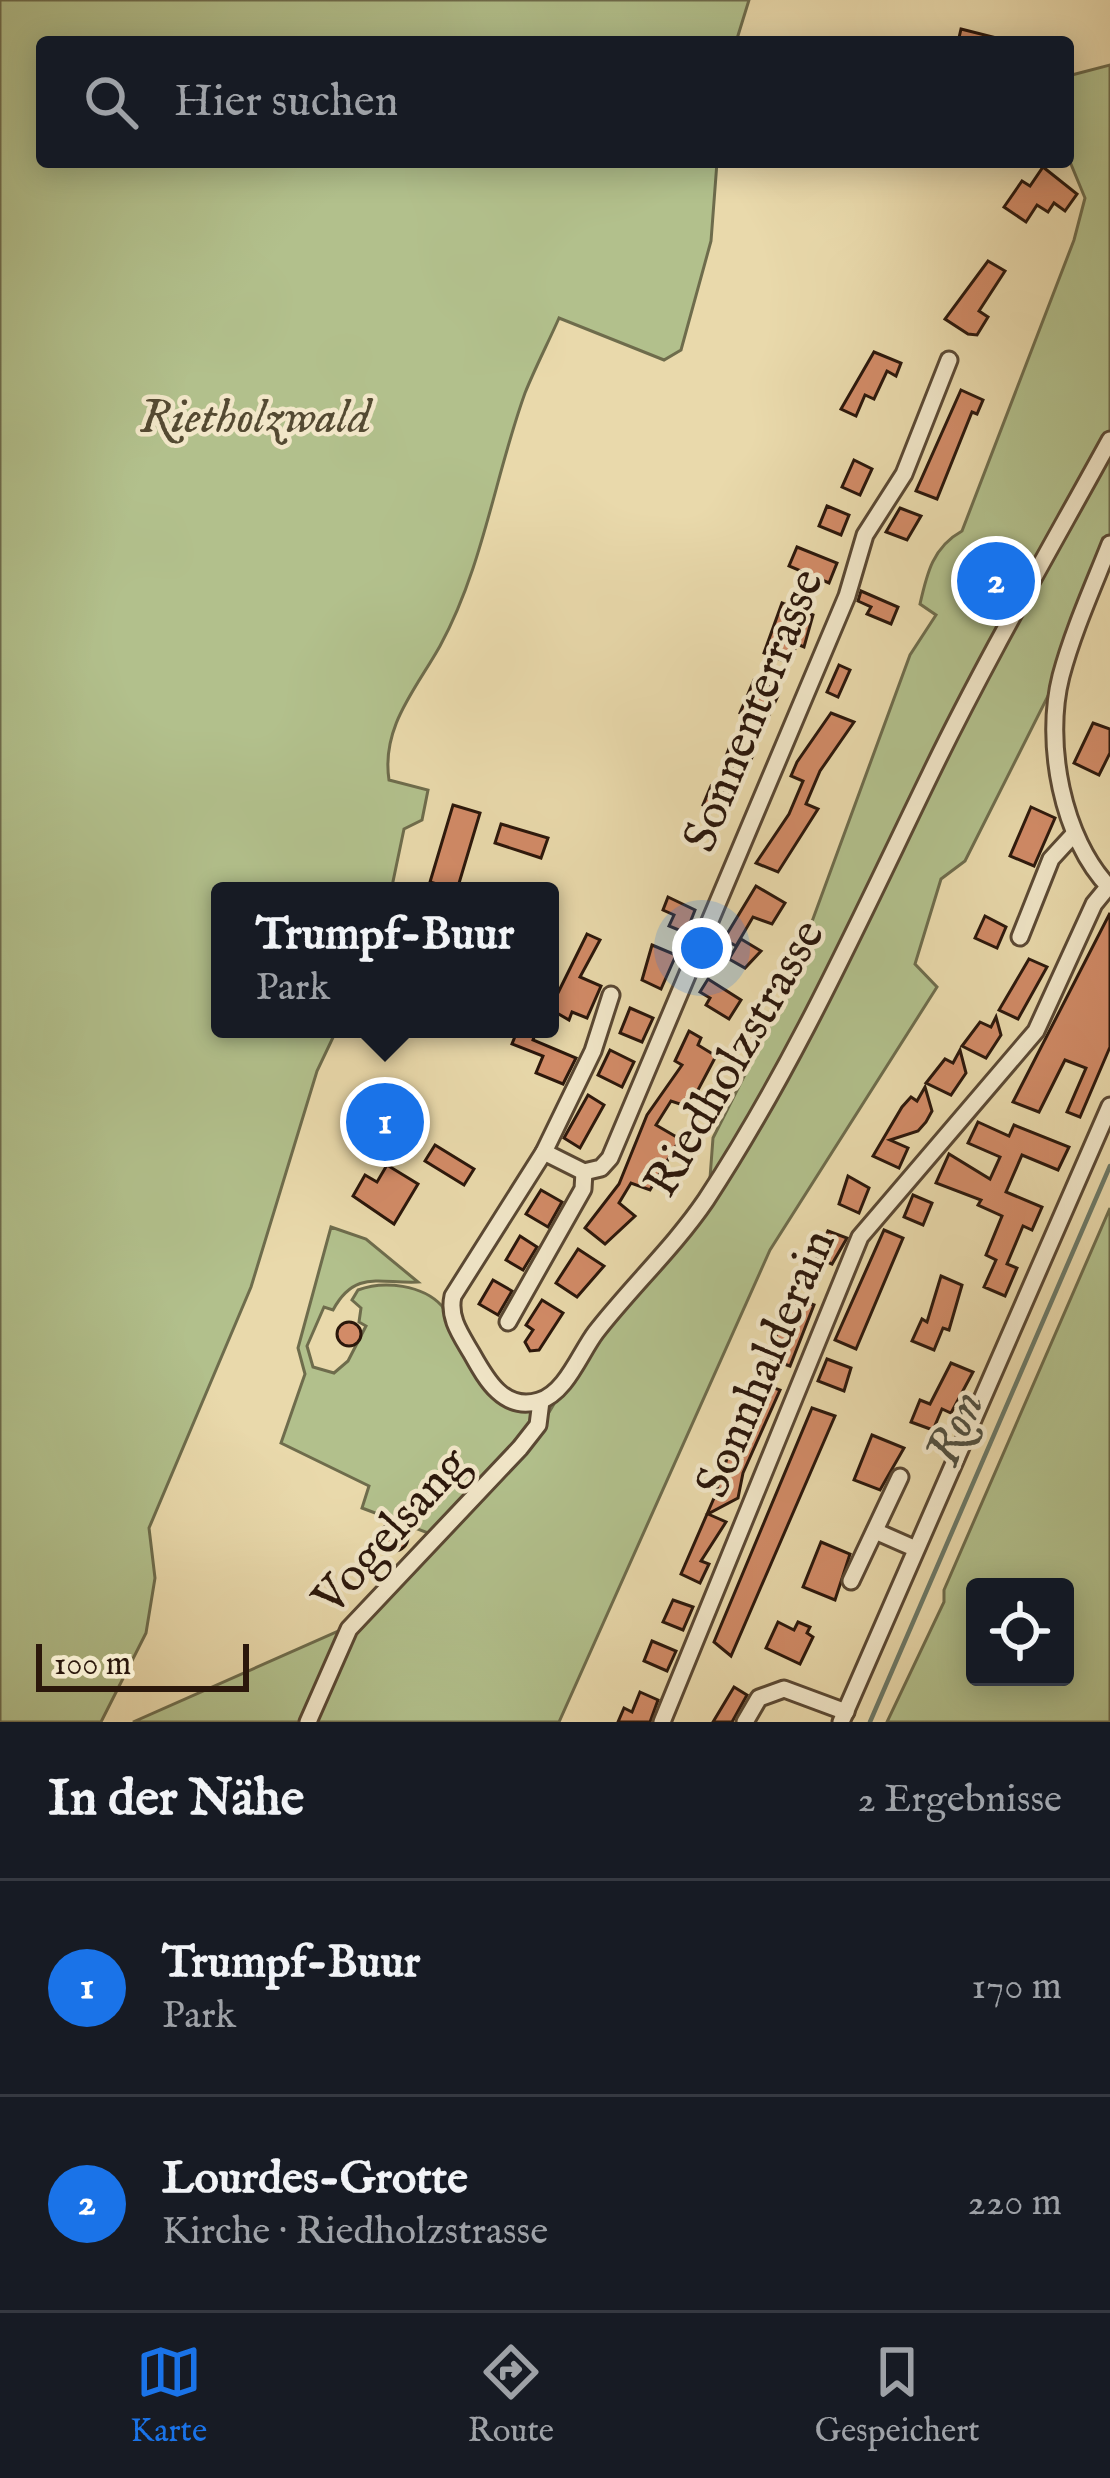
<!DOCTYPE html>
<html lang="de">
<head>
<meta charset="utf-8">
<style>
	:root { --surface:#171b24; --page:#242831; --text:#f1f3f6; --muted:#9ea1a6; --line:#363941; --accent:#1a73e8 }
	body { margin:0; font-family:"IM FELL English",serif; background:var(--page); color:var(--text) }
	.controls { position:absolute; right:36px; bottom:36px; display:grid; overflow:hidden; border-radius:12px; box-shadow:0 6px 30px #0003 }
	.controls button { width:108px; height:108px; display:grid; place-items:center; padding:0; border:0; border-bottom:3px solid var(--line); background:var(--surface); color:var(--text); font:60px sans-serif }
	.scale { position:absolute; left:36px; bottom:30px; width:213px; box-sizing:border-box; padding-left:12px; border:6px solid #2b170b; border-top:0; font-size:33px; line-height:42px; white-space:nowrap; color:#2b170b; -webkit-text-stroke:9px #f1e6c8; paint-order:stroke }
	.you { position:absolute; left:702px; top:948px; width:42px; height:42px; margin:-30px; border:9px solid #fff; border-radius:50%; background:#1a73e8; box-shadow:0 0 0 18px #1a73e833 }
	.badge { display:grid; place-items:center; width:78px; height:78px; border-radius:50%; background:var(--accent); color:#fff; font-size:39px; font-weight:700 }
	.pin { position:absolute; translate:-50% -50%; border:6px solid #fff; box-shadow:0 3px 12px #0006 }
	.popup { position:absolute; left:211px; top:882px; width:348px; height:156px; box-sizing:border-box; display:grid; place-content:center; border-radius:12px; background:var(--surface); filter:drop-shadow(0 3px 9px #0005); font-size:39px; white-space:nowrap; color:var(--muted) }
	.popup b { font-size:45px; color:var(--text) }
	.popup::after { content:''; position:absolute; left:50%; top:100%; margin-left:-24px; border:24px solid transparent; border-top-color:var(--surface) }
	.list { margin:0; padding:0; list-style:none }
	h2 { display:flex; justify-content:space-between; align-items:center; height:156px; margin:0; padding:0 48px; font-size:51px }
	h2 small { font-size:39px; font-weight:400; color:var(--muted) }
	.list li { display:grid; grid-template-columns:78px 1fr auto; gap:36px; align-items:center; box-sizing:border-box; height:216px; padding:0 48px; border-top:3px solid var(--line) }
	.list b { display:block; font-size:45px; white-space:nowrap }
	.list p { margin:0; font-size:39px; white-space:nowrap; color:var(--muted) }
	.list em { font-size:39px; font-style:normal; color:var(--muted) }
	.icon { flex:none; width:66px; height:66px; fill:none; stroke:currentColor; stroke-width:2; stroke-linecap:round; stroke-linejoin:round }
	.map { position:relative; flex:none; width:1110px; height:1722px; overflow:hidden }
	.search { position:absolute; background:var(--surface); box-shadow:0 6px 30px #0003; left:36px; right:36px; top:36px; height:132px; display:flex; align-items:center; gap:30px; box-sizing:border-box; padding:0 42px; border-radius:12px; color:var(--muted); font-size:45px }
	.sheet { height:588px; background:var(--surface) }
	nav { display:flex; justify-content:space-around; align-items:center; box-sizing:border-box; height:168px; border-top:3px solid var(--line); background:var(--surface); font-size:33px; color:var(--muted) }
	nav a { display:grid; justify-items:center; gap:6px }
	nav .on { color:var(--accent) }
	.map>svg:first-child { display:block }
	.green { fill:#b2c08c; stroke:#6e6c4c; stroke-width:3; fill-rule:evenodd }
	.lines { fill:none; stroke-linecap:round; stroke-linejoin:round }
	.stream { stroke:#6c7967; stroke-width:4.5 }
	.building { fill:#d28b67; stroke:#2b170b; stroke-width:3 }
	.minor-casing { stroke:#5a4833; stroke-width:21 }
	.minor { stroke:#f1e6c8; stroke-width:15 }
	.labels { text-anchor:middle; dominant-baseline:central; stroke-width:9; stroke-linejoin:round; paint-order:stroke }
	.park-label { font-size:48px; font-style:italic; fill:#544a32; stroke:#f1e6c8 }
	.street-label { font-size:48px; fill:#2b170b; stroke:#f1e6c8 }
	.water-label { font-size:51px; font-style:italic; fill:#515041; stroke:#f1e6c8 }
</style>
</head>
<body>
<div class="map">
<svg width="1110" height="1722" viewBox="0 0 1110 1722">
	<rect width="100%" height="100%" fill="#e9d9ab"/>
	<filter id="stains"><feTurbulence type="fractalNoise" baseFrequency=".00167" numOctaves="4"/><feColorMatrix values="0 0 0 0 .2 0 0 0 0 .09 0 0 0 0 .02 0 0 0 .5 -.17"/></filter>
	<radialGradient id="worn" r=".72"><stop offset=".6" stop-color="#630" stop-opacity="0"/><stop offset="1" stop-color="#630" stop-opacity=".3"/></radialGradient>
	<g class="green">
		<path d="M 0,0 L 749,0 L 736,42 L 42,42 L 42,162 L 717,162 L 711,241 L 681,350 L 664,360 L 559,318 C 548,343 535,368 525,393 C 495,476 483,567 440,646 C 416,689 381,727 389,780 L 428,790 L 422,820 L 404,829 L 391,891 L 220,891 L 220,1029 L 337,1029 L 317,1071 L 251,1287 L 149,1528 L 155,1578 L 146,1633 L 101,1722 L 0,1722 Z"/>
		<path d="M 1110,65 L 1110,541 L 1048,696 L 965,861 L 941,879 L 915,964 L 937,987 L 770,1250 L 559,1722 L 311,1722 L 344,1644 L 533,1439 L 576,1367 L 708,1205 L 713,1138 L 785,995 L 910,655 L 936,615 L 920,604 C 927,573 933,547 962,531 L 1074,240 L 1085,198 L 1068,157 L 1068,76 Z"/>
		<path d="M 361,1099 L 421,1134 L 411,1151 L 406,1149 L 400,1159 L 394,1156 L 385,1132 L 352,1113 Z"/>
		<path d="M 1110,1208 L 1110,1722 L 887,1722 L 944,1602 L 944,1590 ZM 975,1587 L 1065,1587 L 1065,1677 L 975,1677 Z"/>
		<path d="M 331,1227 L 366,1239 L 418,1282 C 381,1284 355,1269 333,1310 L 324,1307 L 307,1346 L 313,1367 L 334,1373 L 348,1361 L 366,1326 L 359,1322 L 361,1308 L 352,1300 L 358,1290 C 384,1280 423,1285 442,1306 L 483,1386 L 532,1410 L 537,1418 L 436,1536 L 362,1508 L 369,1486 L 281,1443 L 305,1374 L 298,1348 Z"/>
		<path d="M 341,1630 L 303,1722 L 133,1722 Z"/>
	</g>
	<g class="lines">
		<path class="stream" d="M 870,1722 L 1110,1166"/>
	</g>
	<g class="building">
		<path d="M 961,29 L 997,38 L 996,42 L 958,42 Z"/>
		<path d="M 1043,167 L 1077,194 L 1065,211 L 1054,203 L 1048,212 L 1037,205 L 1026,222 L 1004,207 L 1022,181 L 1030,186 Z"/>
		<path d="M 988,261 L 1005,271 L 979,311 L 988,317 L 977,335 L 968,334 L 945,319 Z"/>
		<path d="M 874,352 L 901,363 L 896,376 L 887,371 L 874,399 L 865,395 L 856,416 L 841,409 Z"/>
		<path d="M 961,390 L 983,400 L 977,414 L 972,412 L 937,499 L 916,491 Z"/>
		<path d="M 854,460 L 872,469 L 860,495 L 842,487 Z"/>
		<path d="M 827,506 L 849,515 L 841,535 L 819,526 Z"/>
		<path d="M 900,508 L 921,516 L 907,540 L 886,532 Z"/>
		<path d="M 797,547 L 837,563 L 829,583 L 789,566 Z"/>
		<path d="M 861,591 L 898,607 L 891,624 L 867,614 L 871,607 L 858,601 Z"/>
		<path d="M 782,603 L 813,615 L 804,647 L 797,644 L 789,663 L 764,653 Z"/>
		<path d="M 839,665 L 850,670 L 838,697 L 827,692 Z"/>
		<path d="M 754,680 L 780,691 L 765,724 L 740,713 Z"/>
		<path d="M 831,713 L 854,722 L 820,771 L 806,804 L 818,809 L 778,872 L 756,863 L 789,814 L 803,781 L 791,776 L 797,762 Z"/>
		<path d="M 1093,723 L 1110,729 L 1110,753 L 1099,775 L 1074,763 Z"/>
		<path d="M 730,746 L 753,755 L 745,773 L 723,764 Z"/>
		<path d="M 711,786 L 735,797 L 726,816 L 703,805 Z"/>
		<path d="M 453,805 L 480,813 L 457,890 L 430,882 Z"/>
		<path d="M 1031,807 L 1055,818 L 1034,866 L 1010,856 Z"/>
		<path d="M 501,824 L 548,838 L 541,858 L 495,843 Z"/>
		<path d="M 756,886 L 785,903 L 772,924 L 753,917 L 736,946 L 724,939 Z"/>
		<path d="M 668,897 L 695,910 L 686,933 L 669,926 L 674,915 L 663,910 Z"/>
		<path d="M 1110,913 L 1110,1047 L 1080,1117 L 1067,1112 L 1086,1068 L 1065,1060 L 1039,1112 L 1013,1102 Z"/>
		<path d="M 985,916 L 1006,927 L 997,948 L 975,938 Z"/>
		<path d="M 587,934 L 600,940 L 580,977 L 601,986 L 587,1018 L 572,1012 L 569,1020 L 550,1009 Z"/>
		<path d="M 741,939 L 761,951 L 745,968 L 729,959 Z"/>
		<path d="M 652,945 L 676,955 L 661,989 L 642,980 Z"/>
		<path d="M 1029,959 L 1047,967 L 1018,1019 L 999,1010 Z"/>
		<path d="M 708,979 L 741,1000 L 729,1019 L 706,1005 L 710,998 L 700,992 Z"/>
		<path d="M 630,1008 L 653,1018 L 642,1042 L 620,1033 Z"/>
		<path d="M 996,1017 L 1001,1035 L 986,1058 L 962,1046 L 980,1022 L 991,1027 Z"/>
		<path d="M 518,1029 L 537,1029 L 533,1040 L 576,1058 L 563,1084 L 536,1073 L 543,1056 L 512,1044 Z"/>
		<path d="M 689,1031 L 701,1038 L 698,1045 L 716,1056 L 689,1107 L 671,1101 L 656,1125 L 680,1139 L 650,1190 L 631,1183 L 619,1203 L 635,1216 L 605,1244 L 585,1228 L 619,1184 L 647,1115 L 682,1065 L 675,1061 Z"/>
		<path d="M 610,1050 L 634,1062 L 622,1087 L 598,1075 Z"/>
		<path d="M 960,1050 L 966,1073 L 951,1095 L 926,1083 L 945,1059 L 953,1063 Z"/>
		<path d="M 925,1087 L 932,1111 L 926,1122 L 918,1131 L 890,1140 L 908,1148 L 899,1168 L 873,1156 L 902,1107 L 911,1097 L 917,1101 Z"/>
		<path d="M 588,1095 L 604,1105 L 580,1148 L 564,1138 Z"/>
		<path d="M 978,1122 L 1009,1136 L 1014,1125 L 1069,1147 L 1058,1170 L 1022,1155 L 1006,1192 L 1042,1207 L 1032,1230 L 1023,1226 L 1007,1264 L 1017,1268 L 1005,1296 L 984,1287 L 996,1260 L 986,1255 L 1002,1216 L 978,1205 L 981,1200 L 936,1183 L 949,1154 L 990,1179 L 1000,1157 L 968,1143 Z"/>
		<path d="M 435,1145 L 474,1169 L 464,1185 L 425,1161 Z"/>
		<path d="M 387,1165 L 418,1184 L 394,1224 L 353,1196 L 365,1175 L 377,1182 Z"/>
		<path d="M 848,1176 L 869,1188 L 859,1213 L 839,1204 Z"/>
		<path d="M 541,1190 L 562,1202 L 548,1227 L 526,1214 Z"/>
		<path d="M 913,1195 L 932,1203 L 923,1225 L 904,1217 Z"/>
		<path d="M 884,1230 L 903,1238 L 856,1349 L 835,1340 Z"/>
		<path d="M 828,1231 L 847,1238 L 832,1264 L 817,1258 Z"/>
		<path d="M 520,1236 L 537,1247 L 523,1270 L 506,1260 Z"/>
		<path d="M 578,1249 L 604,1266 L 577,1297 L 556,1283 Z"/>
		<path d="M 941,1276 L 962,1285 L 949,1330 L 943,1328 L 934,1350 L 912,1341 L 922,1319 L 927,1322 Z"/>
		<path d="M 493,1280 L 512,1291 L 498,1315 L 479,1304 Z"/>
		<path d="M 792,1297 L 814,1305 L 790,1366 L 767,1358 Z"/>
		<path d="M 542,1300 L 563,1313 L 539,1350 L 530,1351 L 525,1342 L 533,1330 L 526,1325 Z"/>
		<circle cx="349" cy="1334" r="12"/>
		<path d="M 827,1359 L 851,1368 L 844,1391 L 818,1381 Z"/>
		<path d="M 951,1363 L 973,1372 L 951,1413 L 942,1409 L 933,1430 L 911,1422 L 920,1400 L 930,1404 Z"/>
		<path d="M 753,1380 L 780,1390 L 743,1473 L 738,1498 L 708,1514 L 726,1522 L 701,1561 L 709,1564 L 700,1583 L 681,1574 L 714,1498 Z"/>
		<path d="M 812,1408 L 835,1416 L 731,1656 L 714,1642 Z"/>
		<path d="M 872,1435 L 904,1448 L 880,1490 L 854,1480 Z"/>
		<circle cx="394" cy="1537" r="14"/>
		<path d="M 821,1542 L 850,1554 L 835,1600 L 803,1587 Z"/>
		<path d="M 673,1600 L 693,1607 L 683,1630 L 663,1622 Z"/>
		<path d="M 778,1622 L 794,1630 L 798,1622 L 810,1627 L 807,1633 L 813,1637 L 800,1664 L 766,1648 Z"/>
		<path d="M 652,1641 L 676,1651 L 667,1671 L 644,1661 Z"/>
		<path d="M 734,1687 L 747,1695 L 732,1722 L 713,1722 Z"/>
		<path d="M 640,1692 L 658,1700 L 650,1722 L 618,1722 L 624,1708 L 632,1712 Z"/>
	</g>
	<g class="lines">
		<defs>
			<g id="minor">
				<path d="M 1110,544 C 1093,587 1073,631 1061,676 C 1044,742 1062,839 1110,888"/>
				<path d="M 1020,937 L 1051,859 L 1074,834"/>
				<path d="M 611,995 L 593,1051 L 544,1152 L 453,1296 C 448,1318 461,1335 472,1354 C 486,1379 504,1412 539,1401 C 566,1393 580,1353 596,1332 C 631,1287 674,1247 706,1200 C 794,1066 860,919 930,775 C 985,661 1049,551 1110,440"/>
				<path d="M 544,1152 L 584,1172 L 601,1168 L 610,1158 L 847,596 L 865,535 L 904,474 L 949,360"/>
				<path d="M 508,1322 L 583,1189 L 584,1172"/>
				<path d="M 875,1531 L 916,1549"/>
				<path d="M 851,1581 L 900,1477"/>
				<path d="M 308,1722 L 349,1629 L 520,1448 L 538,1425 L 541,1401"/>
				<path d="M 662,1722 L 860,1237 L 1036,1031 L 1094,904 L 1108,887"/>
				<path d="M 745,1722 L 759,1698 L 784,1689 L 846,1712"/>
				<path d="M 841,1722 L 1110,1106"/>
			</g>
		</defs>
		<use href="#minor" class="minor-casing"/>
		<use href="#minor" class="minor"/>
	</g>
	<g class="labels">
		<g class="park-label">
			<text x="255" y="419">Rietholzwald</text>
		</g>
		<g class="street-label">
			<text transform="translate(755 711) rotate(-68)">Sonnenterrasse</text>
			<text transform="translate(736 1059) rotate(-60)">Riedholzstrasse</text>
			<text transform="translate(767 1364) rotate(-67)">Sonnhalderain</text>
			<text transform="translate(392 1532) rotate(-48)">Vogelsang</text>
		</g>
		<g class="water-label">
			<text transform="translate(957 1429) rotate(-67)">Ron</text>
		</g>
	</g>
	<rect width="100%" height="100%" filter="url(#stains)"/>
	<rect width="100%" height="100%" fill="url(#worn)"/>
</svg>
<div class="controls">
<button><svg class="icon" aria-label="locate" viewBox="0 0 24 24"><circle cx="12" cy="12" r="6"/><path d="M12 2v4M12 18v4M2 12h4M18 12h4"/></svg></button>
</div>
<div class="scale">100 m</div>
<div class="you"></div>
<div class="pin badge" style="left:385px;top:1122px">1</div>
<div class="popup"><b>Trumpf-Buur</b>Park</div>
<div class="pin badge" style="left:996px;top:581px">2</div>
<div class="search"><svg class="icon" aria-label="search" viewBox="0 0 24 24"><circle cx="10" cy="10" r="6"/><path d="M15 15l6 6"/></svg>Hier suchen</div>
</div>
<section class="sheet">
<h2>In der Nähe<small>2 Ergebnisse</small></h2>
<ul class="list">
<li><span class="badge">1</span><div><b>Trumpf-Buur</b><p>Park</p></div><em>170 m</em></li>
<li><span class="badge">2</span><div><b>Lourdes-Grotte</b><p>Kirche · Riedholzstrasse</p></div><em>220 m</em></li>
</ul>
</section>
<nav>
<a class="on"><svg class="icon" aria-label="map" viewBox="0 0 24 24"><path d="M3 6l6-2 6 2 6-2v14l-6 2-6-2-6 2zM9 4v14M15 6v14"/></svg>Karte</a>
<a><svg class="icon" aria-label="directions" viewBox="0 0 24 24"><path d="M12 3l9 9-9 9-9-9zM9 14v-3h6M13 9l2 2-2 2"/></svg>Route</a>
<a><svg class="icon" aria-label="saved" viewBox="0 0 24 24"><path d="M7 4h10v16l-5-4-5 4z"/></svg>Gespeichert</a>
</nav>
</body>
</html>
